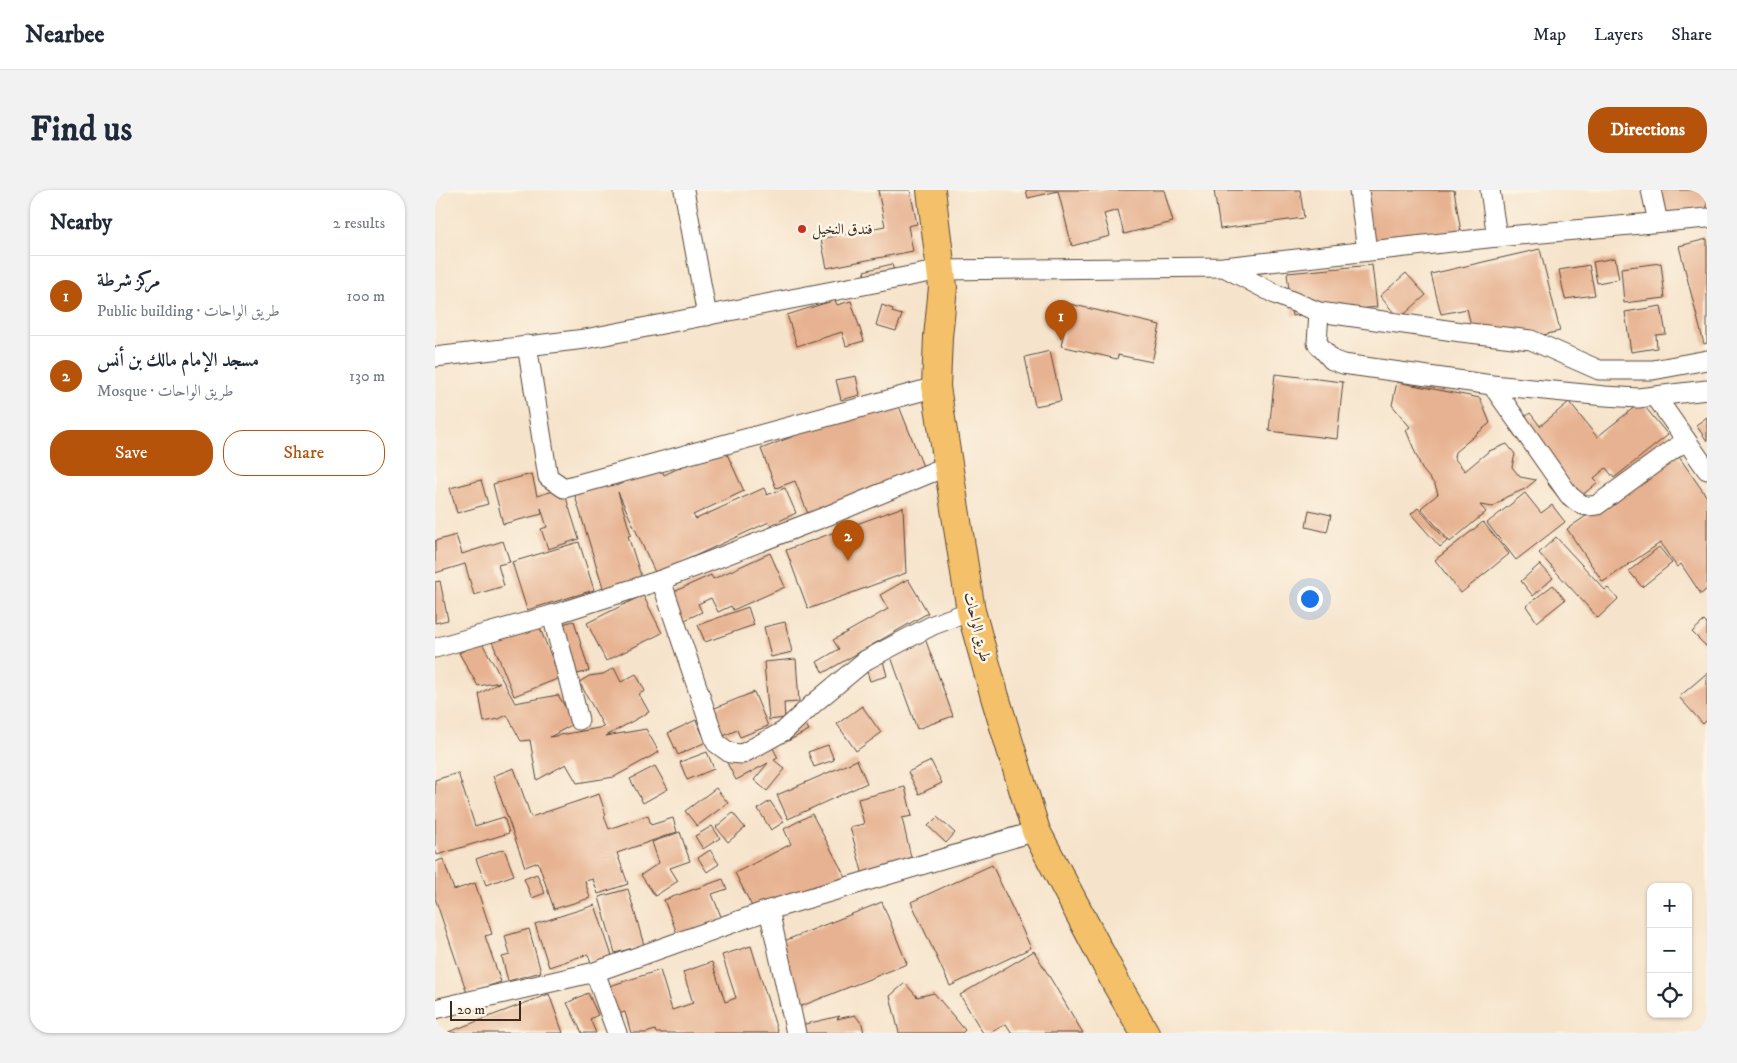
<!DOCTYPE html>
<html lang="en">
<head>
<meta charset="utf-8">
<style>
	:root { --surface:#fff; --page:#f2f2f3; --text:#1f2937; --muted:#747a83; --line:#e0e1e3; --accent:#b45309 }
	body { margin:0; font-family:"IM FELL DW Pica",Amiri,serif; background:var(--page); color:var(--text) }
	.controls { position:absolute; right:15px; bottom:15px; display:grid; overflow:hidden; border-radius:10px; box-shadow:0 1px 4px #0004 }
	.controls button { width:45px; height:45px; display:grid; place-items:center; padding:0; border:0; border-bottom:1px solid var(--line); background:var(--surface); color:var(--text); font:25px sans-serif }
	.scale { position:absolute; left:15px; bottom:12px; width:71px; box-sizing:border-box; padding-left:5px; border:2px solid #3b2a1e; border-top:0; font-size:14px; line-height:18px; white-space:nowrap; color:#3b2a1e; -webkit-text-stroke:4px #fcf5e5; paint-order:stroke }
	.you { position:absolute; left:874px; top:408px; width:18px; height:18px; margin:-12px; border:4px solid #fff; border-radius:50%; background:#1a73e8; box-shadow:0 0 0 8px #1a73e833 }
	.badge { display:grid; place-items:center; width:32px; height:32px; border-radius:50%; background:var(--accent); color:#fff; font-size:16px; font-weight:700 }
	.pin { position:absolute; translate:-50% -41px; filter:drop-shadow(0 1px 2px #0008) }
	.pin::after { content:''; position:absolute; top:26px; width:18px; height:15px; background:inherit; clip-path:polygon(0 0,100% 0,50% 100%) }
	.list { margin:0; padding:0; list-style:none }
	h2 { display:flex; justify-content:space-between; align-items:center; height:65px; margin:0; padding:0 20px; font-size:21px }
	h2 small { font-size:16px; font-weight:400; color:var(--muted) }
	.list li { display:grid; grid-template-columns:32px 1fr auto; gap:15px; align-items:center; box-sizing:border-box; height:80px; padding:0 20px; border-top:1px solid var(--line) }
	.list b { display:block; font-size:19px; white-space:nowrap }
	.list p { margin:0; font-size:16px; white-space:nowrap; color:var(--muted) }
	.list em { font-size:16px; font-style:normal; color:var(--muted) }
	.actions { display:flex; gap:10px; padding:15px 20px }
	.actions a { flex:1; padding:11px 0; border:1px solid var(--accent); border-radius:20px; text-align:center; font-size:18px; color:var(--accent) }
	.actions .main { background:var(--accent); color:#fff }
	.icon { flex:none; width:28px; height:28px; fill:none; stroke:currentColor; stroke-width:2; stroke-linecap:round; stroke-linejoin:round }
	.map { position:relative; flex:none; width:1272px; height:843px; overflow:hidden; border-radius:20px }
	header { display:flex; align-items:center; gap:30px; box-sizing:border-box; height:70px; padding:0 25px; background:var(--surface); border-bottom:1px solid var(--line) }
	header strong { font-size:24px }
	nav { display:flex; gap:28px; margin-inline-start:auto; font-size:18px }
	.intro { display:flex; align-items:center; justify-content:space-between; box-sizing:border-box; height:120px; padding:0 30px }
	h1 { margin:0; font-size:35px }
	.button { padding:12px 22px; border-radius:20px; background:var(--accent); color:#fff; font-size:18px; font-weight:700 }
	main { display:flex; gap:30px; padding:0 30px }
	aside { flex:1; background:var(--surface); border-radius:20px; box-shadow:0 1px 4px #0004 }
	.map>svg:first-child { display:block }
	.building { fill:#e7b291 }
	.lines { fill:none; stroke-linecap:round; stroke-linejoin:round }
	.minor-casing { stroke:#574638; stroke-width:21 }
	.primary-casing { stroke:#574638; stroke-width:30 }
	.minor { stroke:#fff; stroke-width:19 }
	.primary { stroke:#f4c16a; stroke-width:28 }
	.poi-dot { fill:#c8321e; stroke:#fcf5e5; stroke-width:2 }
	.labels { text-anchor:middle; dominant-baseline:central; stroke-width:5; stroke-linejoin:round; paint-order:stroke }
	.poi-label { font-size:15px; fill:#3b2a1e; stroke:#fcf5e5; text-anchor:start }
	.street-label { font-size:15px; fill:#3b2a1e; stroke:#fcf5e5 }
</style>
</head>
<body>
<header>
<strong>Nearbee</strong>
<nav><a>Map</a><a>Layers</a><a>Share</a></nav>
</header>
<div class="intro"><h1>Find us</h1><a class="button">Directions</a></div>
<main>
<aside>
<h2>Nearby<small>2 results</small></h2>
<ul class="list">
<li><span class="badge">1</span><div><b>مركز شرطة</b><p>Public building · طريق الواحات</p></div><em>100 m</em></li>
<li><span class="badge">2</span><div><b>مسجد الإمام مالك بن أنس</b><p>Mosque · طريق الواحات</p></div><em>130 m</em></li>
</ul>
<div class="actions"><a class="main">Save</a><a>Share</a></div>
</aside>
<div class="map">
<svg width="1272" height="843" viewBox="0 0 1272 843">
	<rect width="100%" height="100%" fill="#fcf5e5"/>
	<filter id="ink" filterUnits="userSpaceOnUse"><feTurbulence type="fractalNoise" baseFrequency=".02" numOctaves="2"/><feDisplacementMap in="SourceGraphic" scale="10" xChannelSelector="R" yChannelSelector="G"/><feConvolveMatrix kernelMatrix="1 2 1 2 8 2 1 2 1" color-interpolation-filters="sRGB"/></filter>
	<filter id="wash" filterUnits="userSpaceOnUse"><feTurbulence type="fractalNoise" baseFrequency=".0096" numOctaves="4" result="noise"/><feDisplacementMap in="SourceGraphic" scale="20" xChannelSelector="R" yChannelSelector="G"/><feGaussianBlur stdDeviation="1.12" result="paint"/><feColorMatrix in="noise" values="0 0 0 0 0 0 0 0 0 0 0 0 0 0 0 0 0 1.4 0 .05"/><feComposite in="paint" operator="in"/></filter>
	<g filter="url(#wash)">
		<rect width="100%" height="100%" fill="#f6e3cb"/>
		<g id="blocks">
			<g class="building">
				<path d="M 443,0 L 475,0 L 482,34 L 473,36 L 478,61 L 392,78 L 386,49 L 450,36 Z"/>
				<path d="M 591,0 L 729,0 L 738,32 L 689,44 L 683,20 L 669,24 L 675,46 L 637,56 L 623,1 L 593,8 Z"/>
				<path d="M 779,0 L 865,0 L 869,28 L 785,39 Z"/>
				<path d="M 930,0 L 1019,0 L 1027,48 L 940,62 Z"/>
				<path d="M 1225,0 L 1272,0 L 1272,22 L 1230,30 Z"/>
				<path d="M 1272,49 L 1272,153 L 1269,154 L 1244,56 Z"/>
				<path d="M 1105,59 L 1125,141 L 1082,151 L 1079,138 L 1039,147 L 1032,119 L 1006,124 L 996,84 Z"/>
				<path d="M 1180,68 L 1184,89 L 1162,93 L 1158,72 Z"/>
				<path d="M 1226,73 L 1230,108 L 1189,113 L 1186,78 Z"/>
				<path d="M 457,74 L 461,89 L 433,96 L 429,81 Z"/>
				<path d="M 937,75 L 942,117 L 857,126 L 852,83 Z"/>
				<path d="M 1154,75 L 1160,105 L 1130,109 L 1124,80 Z"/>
				<path d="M 971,83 L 991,105 L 964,129 L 945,106 Z"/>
				<path d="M 400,110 L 402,115 L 416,111 L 429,151 L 411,156 L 407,142 L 362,156 L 352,125 Z"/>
				<path d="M 635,114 L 725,135 L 717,172 L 683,165 L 682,169 L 626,156 Z"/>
				<path d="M 447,115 L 458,119 L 457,122 L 467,125 L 461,141 L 441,135 Z"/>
				<path d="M 1226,116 L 1231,144 L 1221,145 L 1222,158 L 1196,162 L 1190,122 Z"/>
				<path d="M 615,161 L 626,211 L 600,216 L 590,167 Z"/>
				<path d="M 840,184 L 908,192 L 902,249 L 834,241 Z"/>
				<path d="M 421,186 L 425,205 L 406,210 L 401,190 Z"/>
				<path d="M 962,192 L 1045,208 L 1055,233 L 1020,262 L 1019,268 L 1030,281 L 1054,261 L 1072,254 L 1080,264 L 1077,277 L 1085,287 L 1101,290 L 1090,299 L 1071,307 L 1058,317 L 1045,315 L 1051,322 L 1015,352 L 986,318 L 1003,304 L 1000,295 L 987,279 L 971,240 L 975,237 L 957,215 Z"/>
				<path d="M 460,206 L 491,284 L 375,329 L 360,291 L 341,298 L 326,259 Z"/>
				<path d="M 1134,212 L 1162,247 L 1206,212 L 1233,245 L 1179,288 L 1171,278 L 1159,288 L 1163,292 L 1132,318 L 1113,294 L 1128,283 L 1102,274 L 1075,239 L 1095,223 L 1105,236 Z"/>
				<path d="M 1272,227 L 1272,251 L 1261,235 Z"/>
				<path d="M 286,251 L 309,301 L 258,325 L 261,329 L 329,298 L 332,305 L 350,298 L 361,323 L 336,335 L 334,332 L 249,371 L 224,391 L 183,302 L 196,345 L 193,346 L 208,392 L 170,404 L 137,296 L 177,284 L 181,296 L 225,276 L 229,285 L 272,265 Z"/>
				<path d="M 1242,264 L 1272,307 L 1272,399 L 1266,404 L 1246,374 L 1242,377 L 1225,353 L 1168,392 L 1132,339 Z"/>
				<path d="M 97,284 L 102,306 L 128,298 L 144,349 L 113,359 L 106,339 L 112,337 L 106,318 L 107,324 L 68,334 L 58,294 Z"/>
				<path d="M 46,290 L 53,314 L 22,323 L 15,298 Z"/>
				<path d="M 1090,303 L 1106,323 L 1117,315 L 1130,332 L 1081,370 L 1052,333 Z"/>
				<path d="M 468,317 L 471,383 L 373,419 L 351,360 Z"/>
				<path d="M 983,318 L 1012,351 L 1005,357 L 976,324 Z"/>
				<path d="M 874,320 L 896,325 L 892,342 L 871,337 Z"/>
				<path d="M 1048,332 L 1074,364 L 1026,403 L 1000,370 Z"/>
				<path d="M 21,345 L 27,364 L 68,351 L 75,372 L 63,375 L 69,396 L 39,405 L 30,374 L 0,383 L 0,351 Z"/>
				<path d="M 1121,347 L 1170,400 L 1173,398 L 1183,409 L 1163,428 L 1104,363 Z"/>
				<path d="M 144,352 L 159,400 L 92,420 L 77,372 Z"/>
				<path d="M 1224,357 L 1237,373 L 1207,397 L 1194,381 Z"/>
				<path d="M 335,363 L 350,397 L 298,420 L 296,416 L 283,422 L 276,408 L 263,414 L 267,422 L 237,436 L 225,408 L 276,385 L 278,389 Z"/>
				<path d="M 1105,374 L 1118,388 L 1098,406 L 1086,391 Z"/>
				<path d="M 473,389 L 493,423 L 388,483 L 382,472 L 404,459 L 398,450 L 453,419 L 445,405 Z"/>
				<path d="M 5,391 L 13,430 L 0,433 L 0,392 Z"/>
				<path d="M 1118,395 L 1130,410 L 1102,432 L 1091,416 Z"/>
				<path d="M 208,405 L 227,443 L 171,471 L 152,433 Z"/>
				<path d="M 313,417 L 319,435 L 270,452 L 263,435 Z"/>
				<path d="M 102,431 L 125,488 L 79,506 L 56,449 Z"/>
				<path d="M 139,431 L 154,481 L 131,487 L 116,437 Z"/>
				<path d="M 1269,431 L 1272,434 L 1272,457 L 1257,442 Z"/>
				<path d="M 350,432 L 357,462 L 336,467 L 329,437 Z"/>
				<path d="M 487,440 L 518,526 L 482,539 L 451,453 Z"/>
				<path d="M 46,451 L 80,513 L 123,505 L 140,533 L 115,547 L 169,537 L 146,495 L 136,497 L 154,486 L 168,484 L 179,478 L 186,492 L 201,484 L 210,501 L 204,504 L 214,522 L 171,546 L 211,539 L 224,562 L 179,587 L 142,593 L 131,574 L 102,590 L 95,550 L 86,551 L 72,525 L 64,529 L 49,532 L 44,504 L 65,492 L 43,496 L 24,463 Z"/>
				<path d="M 447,467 L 452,486 L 435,491 L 429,472 Z"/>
				<path d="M 361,469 L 364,512 L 349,513 L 350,528 L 334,530 L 329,472 Z"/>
				<path d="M 1272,483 L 1272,530 L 1268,534 L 1244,507 Z"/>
				<path d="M 319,502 L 333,536 L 305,547 L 302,540 L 286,547 L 275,520 Z"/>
				<path d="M 427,516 L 446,543 L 421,561 L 402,534 Z"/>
				<path d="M 365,525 L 374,540 L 351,552 L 343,537 Z"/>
				<path d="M 261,530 L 271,552 L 243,565 L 233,543 Z"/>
				<path d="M 333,548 L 343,568 L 339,570 L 350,579 L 332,601 L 319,590 L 333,573 L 301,590 L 291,571 Z"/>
				<path d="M 393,555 L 399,570 L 379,577 L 373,562 Z"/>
				<path d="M 272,562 L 279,579 L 252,590 L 245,572 Z"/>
				<path d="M 422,570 L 432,593 L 353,629 L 342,605 Z"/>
				<path d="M 496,571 L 507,593 L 484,604 L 473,582 Z"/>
				<path d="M 220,576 L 233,599 L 208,613 L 195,589 Z"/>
				<path d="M 79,578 L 96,627 L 164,604 L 171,625 L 169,626 L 174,639 L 213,625 L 216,635 L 238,628 L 242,642 L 182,663 L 193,694 L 163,704 L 158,689 L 150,691 L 155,708 L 119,719 L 103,672 L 90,677 L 58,586 Z"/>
				<path d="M 23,583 L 40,636 L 69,627 L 74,643 L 2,665 L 0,658 L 0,590 Z"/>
				<path d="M 470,597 L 477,626 L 467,628 L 478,676 L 429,689 L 415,637 L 429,634 L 423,609 Z"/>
				<path d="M 281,598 L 293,613 L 262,636 L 250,621 Z"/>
				<path d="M 335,611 L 349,632 L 336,640 L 323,619 Z"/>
				<path d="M 298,623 L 310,638 L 293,652 L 281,637 Z"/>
				<path d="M 377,624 L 411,688 L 325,732 L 300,683 L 356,654 L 349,639 Z"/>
				<path d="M 502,627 L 520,643 L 511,653 L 493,636 Z"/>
				<path d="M 277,636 L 285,648 L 268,659 L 260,646 Z"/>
				<path d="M 245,642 L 255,671 L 235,678 L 243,691 L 220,706 L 206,685 L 224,673 L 217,652 Z"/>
				<path d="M 69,659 L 79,685 L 51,695 L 41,669 Z"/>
				<path d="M 275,660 L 284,674 L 272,682 L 263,668 Z"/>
				<path d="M 8,669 L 19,700 L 40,693 L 57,744 L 50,746 L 66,792 L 32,803 L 0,708 L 0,672 Z"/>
				<path d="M 557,675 L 596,758 L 515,796 L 476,712 Z"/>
				<path d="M 102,684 L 110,703 L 97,708 L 89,689 Z"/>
				<path d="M 288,689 L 292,699 L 277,704 L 287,729 L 243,746 L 229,710 Z"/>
				<path d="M 193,699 L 209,755 L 180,763 L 164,707 Z"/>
				<path d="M 447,712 L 472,774 L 364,817 L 339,755 Z"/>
				<path d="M 160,715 L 177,766 L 156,773 L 153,764 L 114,777 L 100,734 Z"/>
				<path d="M 94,739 L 106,782 L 73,791 L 67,767 L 75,765 L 70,746 Z"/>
				<path d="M 316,756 L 343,843 L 221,843 L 220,840 L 211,843 L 196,843 L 190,822 L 174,827 L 165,799 L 225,780 L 237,820 L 258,813 L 248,782 L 277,772 L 290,812 L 301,808 L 287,765 Z"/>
				<path d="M 599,761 L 648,843 L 577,843 L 571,834 L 555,843 L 548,843 L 525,805 Z"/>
				<path d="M 470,793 L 482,807 L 499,803 L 530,840 L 527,843 L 464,843 L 455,806 Z"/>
				<path d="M 153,803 L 163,825 L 155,829 L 161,843 L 147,843 L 132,813 Z"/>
				<path d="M 114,804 L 128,843 L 11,843 Z"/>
				<path d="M 420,825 L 427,834 L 429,843 L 364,843 L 362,836 L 405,826 L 402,829 Z"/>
			</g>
		</g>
	</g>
	<g filter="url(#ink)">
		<use href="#blocks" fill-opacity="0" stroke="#574638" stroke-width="1"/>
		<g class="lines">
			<defs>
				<g id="minor">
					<path d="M 249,0 L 272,126"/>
					<path d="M 924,0 L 932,61"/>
					<path d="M 1055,0 L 1062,47"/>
					<path d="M 1216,0 L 1223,32"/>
					<path d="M 789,77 L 842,105 L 884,122 L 1026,142 L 1096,150 L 1164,180 L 1218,180 L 1272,170"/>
					<path d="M 884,122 L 882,153 L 897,170 L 908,174 L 1057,195 L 1170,206 L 1203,208 L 1272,200"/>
					<path d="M 92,155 L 113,287 L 129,298 L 501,197"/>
					<path d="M 0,167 L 150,149 L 506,80 L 789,77 L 1062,47 L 1272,28"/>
					<path d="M 1057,195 L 1134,305 C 1145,314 1147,318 1162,315 L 1251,250"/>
					<path d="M 1221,207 L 1272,280"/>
					<path d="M 226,390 L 281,553 L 295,563 L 307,564 L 349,541 L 378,514 L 431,470 L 498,435 L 536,421"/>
					<path d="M 117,425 L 144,530"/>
					<path d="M 0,458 L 117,425 L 226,390 L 392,326 L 512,276"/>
					<path d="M 334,720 L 361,843"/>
					<path d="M 160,782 L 182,843"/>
					<path d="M 0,819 L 160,782 L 334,720 L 601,641"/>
				</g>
				<path id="primary" d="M 496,0 L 508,97 L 503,147 L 501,197 L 536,421 L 560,507 L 601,641 L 682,795 L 710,843"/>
			</defs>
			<use href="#minor" class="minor-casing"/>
			<use href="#primary" class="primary-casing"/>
			<use href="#minor" class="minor"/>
			<use href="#primary" class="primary"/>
		</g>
	</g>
	<circle class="poi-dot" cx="367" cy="39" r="5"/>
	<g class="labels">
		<g class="poi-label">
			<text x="377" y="39">فندق النخيل</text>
		</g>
		<g class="street-label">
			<text transform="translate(542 437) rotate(76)">طريق الواحات</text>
		</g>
	</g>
</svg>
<div class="controls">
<button>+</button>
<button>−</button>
<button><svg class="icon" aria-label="locate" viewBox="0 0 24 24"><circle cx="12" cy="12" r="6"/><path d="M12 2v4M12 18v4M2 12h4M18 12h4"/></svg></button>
</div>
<div class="scale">20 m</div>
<div class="you"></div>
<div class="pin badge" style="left:626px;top:151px">1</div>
<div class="pin badge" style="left:413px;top:371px">2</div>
</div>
</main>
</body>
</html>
